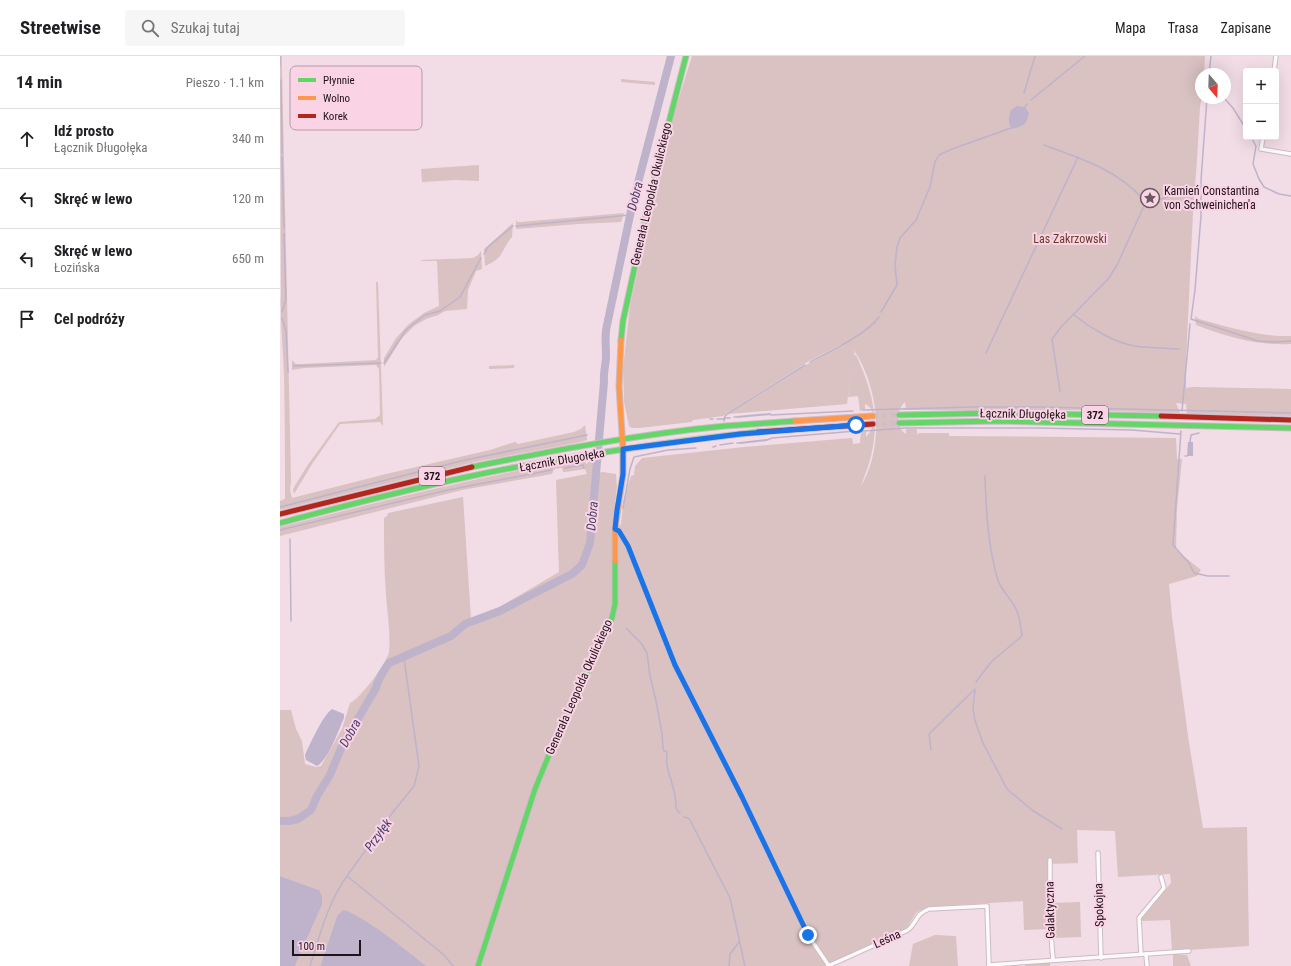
<!DOCTYPE html>
<html lang="pl">
<head>
<meta charset="utf-8">
<style>
	:root { --surface:#fff; --page:#f6f6f6; --text:#202124; --muted:#757577; --line:#e0e0e0 }
	body { margin:0; font-family:"Roboto Condensed",sans-serif; background:var(--page); color:var(--text) }
	.controls { position:absolute; right:12px; top:12px; display:grid; overflow:hidden; border-radius:4px; box-shadow:0 4px 16px #0002 }
	.controls button { width:36px; height:36px; display:grid; place-items:center; padding:0; border:0; border-bottom:1px solid var(--line); background:var(--surface); color:var(--text); font:20px sans-serif }
	.compass { position:absolute; left:915px; top:12px; width:36px; height:36px; border-radius:50%; background:var(--surface); box-shadow:0 4px 16px #0002; rotate:161deg }
	.scale { position:absolute; left:12px; bottom:10px; width:69px; box-sizing:border-box; padding-left:4px; border:2px solid #20131a; border-top:0; font-size:11px; line-height:14px; white-space:nowrap; color:#20131a; -webkit-text-stroke:3px #fad4e5; paint-order:stroke }
	.stop { position:absolute; width:12px; height:12px; margin:-9px; border:3px solid #1a73e8; border-radius:50%; background:#fff }
	.stop.end { background:#1a73e8; border-color:#fff; box-shadow:0 1px 4px #0008 }
	.list { margin:0; padding:0; list-style:none }
	h2 { display:flex; justify-content:space-between; align-items:center; height:52px; margin:0; padding:0 16px; font-size:17px }
	h2 small { font-size:13px; font-weight:400; color:var(--muted) }
	.list li { display:grid; grid-template-columns:26px 1fr auto; gap:12px; align-items:center; box-sizing:border-box; height:60px; padding:0 16px; border-top:1px solid var(--line) }
	.list b { display:block; font-size:15px; white-space:nowrap }
	.list p { margin:0; font-size:13px; white-space:nowrap; color:var(--muted) }
	.list em { font-size:13px; font-style:normal; color:var(--muted) }
	.icon { flex:none; width:22px; height:22px; fill:none; stroke:currentColor; stroke-width:2; stroke-linecap:round; stroke-linejoin:round }
	.map { position:relative; flex:none; width:1011px; height:910px; overflow:hidden }
	header { display:flex; align-items:center; gap:24px; box-sizing:border-box; height:56px; padding:0 20px; background:var(--surface); border-bottom:1px solid var(--line) }
	header strong { font-size:19px }
	nav { display:flex; gap:22px; margin-inline-start:auto; font-size:14px }
	.search { width:280px; height:36px; background:var(--page); display:flex; align-items:center; gap:10px; box-sizing:border-box; padding:0 14px; border-radius:4px; color:var(--muted); font-size:15px }
	main { display:flex }
	aside { flex:1; background:var(--surface) }
	.map>svg:first-child { display:block }
	.green { fill:#d9c2c1; fill-rule:evenodd }
	.water { fill:#beb3cb }
	.lines { fill:none; stroke-linecap:round; stroke-linejoin:round }
	.stream { stroke:#beb3cb; stroke-width:1.5 }
	.river { stroke:#beb3cb; stroke-width:8 }
	.primary-tunnel { stroke:#d2bec7; stroke-width:5.5; stroke-dasharray:5.5 3; stroke-linecap:butt }
	.street-casing { stroke:#ccbcc4; stroke-width:5.5 }
	.fast-casing { stroke:#ccbcc4; stroke-width:7 }
	.slow-casing { stroke:#ccbcc4; stroke-width:7 }
	.jam-casing { stroke:#ccbcc4; stroke-width:7 }
	.street { stroke:#fdfafb; stroke-width:3.5 }
	.fast { stroke:#63d668; stroke-width:5 }
	.slow { stroke:#ff974d; stroke-width:5 }
	.jam { stroke:#b3261e; stroke-width:5 }
	.route { stroke:#1a73e8; stroke-width:5 }
	.labels { text-anchor:middle; dominant-baseline:central; stroke-width:4; stroke-linejoin:round; paint-order:stroke }
	.shield { fill:#fad4e5; stroke:#614d57; stroke-width:1 }
	.shield-label { font-size:11px; font-weight:bold; fill:#20131a }
	.poi-label { font-size:12px; fill:#20131a; stroke:#fad4e5; text-anchor:start }
	.street-label { font-size:12px; fill:#20131a; stroke:#fad4e5 }
	.park-label { font-size:12px; fill:#6a3b26; stroke:#fad4e5 }
	.water-label { font-size:13px; font-style:italic; fill:#493f6a; stroke:#fad4e5 }
	.key { fill:#fad4e5; stroke:#b99aa8; stroke-width:1 }
	.key-label { font-size:11px; fill:#20131a }
</style>
</head>
<body>
<header>
<strong>Streetwise</strong>
<div class="search"><svg class="icon" aria-label="search" viewBox="0 0 24 24"><circle cx="10" cy="10" r="6"/><path d="M15 15l6 6"/></svg>Szukaj tutaj</div>
<nav><a>Mapa</a><a>Trasa</a><a>Zapisane</a></nav>
</header>
<main>
<aside>
<h2>14 min<small>Pieszo · 1.1 km</small></h2>
<ul class="list">
<li><svg class="icon" aria-label="ahead" viewBox="0 0 24 24"><path d="M12 20V5M6 11l6-6 6 6"/></svg><div><b>Idź prosto</b><p>Łącznik Długołęka</p></div><em>340 m</em></li>
<li><svg class="icon" aria-label="left" viewBox="0 0 24 24"><path d="M17 20v-9H6M10 6l-5 5 5 5"/></svg><div><b>Skręć w lewo</b></div><em>120 m</em></li>
<li><svg class="icon" aria-label="left" viewBox="0 0 24 24"><path d="M17 20v-9H6M10 6l-5 5 5 5"/></svg><div><b>Skręć w lewo</b><p>Łozińska</p></div><em>650 m</em></li>
<li><svg class="icon" aria-label="arrive" viewBox="0 0 24 24"><path d="M6 21V4h12l-3 4 3 4H6"/></svg><div><b>Cel podróży</b></div></li>
</ul>
</aside>
<div class="map">
<svg width="1011" height="910" viewBox="0 0 1011 910">
	<rect width="100%" height="100%" fill="#f2dce6"/>
	<g class="green">
		<path d="M 0,0 L 2,0 L 2,11 L 11,425 L 10,434 L 12,442 L 106,418 L 210,394 L 235,386 L 238,388 L 294,376 L 301,373 L 305,369 L 307,384 L 301,386 L 195,406 L 0,454 L 0,445 L 5,443 C 5,402 5,361 4,320 C 3,292 0,264 1,237 Z"/>
		<path d="M 412,0 L 925,0 L 924,18 L 921,18 L 922,42 L 920,50 L 917,104 L 913,156 L 906,305 L 906,332 L 912,331 L 1011,333 L 1011,360 L 907,358 L 906,348 L 896,347 L 900,357 L 795,354 L 621,354 L 626,353 L 625,346 C 616,354 615,371 626,378 L 626,373 L 637,373 L 637,379 L 639,377 L 669,377 L 669,380 L 896,382 L 897,403 L 902,403 L 897,453 L 896,494 L 921,514 L 917,520 L 889,528 L 892,561 L 909,687 L 923,772 L 967,771 L 969,890 L 892,895 L 890,864 L 862,865 L 861,863 L 891,827 L 890,818 L 838,821 L 835,775 L 797,774 L 798,807 L 768,808 L 769,873 L 744,874 L 743,845 L 647,851 L 636,857 L 626,873 L 552,906 L 554,910 L 147,910 L 121,890 L 57,860 L 40,910 L 15,910 L 42,849 L 39,834 L 0,820 L 0,654 L 11,654 L 16,673 L 22,685 L 25,708 L 36,711 L 41,710 L 62,673 L 70,647 C 80,643 107,607 109,596 C 111,580 107,555 106,538 C 104,513 104,488 104,462 L 107,460 L 108,457 L 183,441 L 191,563 L 221,550 L 279,516 L 276,424 L 307,418 L 305,413 L 285,416 L 283,416 L 282,412 L 274,413 L 272,418 L 182,434 L 0,480 L 0,471 C 101,445 202,420 305,402 L 306,408 L 310,405 L 310,403 L 316,402 L 316,417 L 323,416 L 336,418 L 337,430 L 333,468 L 341,469 L 343,447 L 351,420 L 354,419 L 355,410 L 362,402 L 464,391 L 572,382 L 573,388 L 580,387 L 581,374 L 583,374 L 583,376 L 586,375 L 586,381 C 595,372 598,354 585,348 L 585,353 L 580,355 L 578,340 L 568,341 L 572,303 L 567,348 L 449,358 L 526,309 L 565,287 L 558,290 L 529,305 L 443,360 L 413,364 L 412,366 L 359,372 L 352,372 L 349,370 L 344,346 L 343,312 L 350,250 L 389,74 ZM 573,294 C 578,299 582,308 585,315 C 600,351 601,396 581,430 C 585,418 590,407 592,395 C 600,361 590,329 576,299 L 572,299 L 575,298 Z"/>
		<path d="M 341,23 L 375,26 L 375,29 L 341,26 Z"/>
		<path d="M 199,109 L 199,125 L 175,124 L 142,126 L 141,113 Z"/>
		<path d="M 344,157 L 341,166 L 298,168 L 236,173 L 236,164 L 238,166 L 241,166 Z"/>
		<path d="M 233,167 L 232,181 C 226,187 224,195 219,201 C 215,205 210,208 205,210 L 204,193 Z"/>
		<path d="M 201,195 L 202,213 L 196,215 L 188,234 L 187,253 L 165,255 L 158,259 L 146,263 L 134,270 L 122,282 L 104,311 L 104,302 L 116,282 L 129,268 L 144,257 L 159,250 L 157,205 L 141,205 L 141,204 L 193,202 L 198,199 Z"/>
		<path d="M 96,226 L 98,226 L 103,370 L 100,366 L 60,368 L 32,408 L 14,438 L 13,433 L 27,410 L 59,366 L 95,363 L 100,359 L 99,313 L 96,309 L 24,312 L 12,314 L 12,304 L 16,308 L 23,308 L 96,304 L 98,301 Z"/>
		<path d="M 915,260 L 919,263 C 949,271 979,281 1011,280 L 1011,288 C 978,290 947,281 916,269 Z"/>
		<path d="M 234,309 L 234,312 L 209,313 L 209,310 Z"/>
		<path d="M 800,846 L 801,881 L 773,882 L 772,847 Z"/>
		<path d="M 655,879 L 676,880 L 678,910 L 629,910 L 633,888 Z"/>
		<path d="M 893,898 L 907,899 L 911,910 L 893,910 Z"/>
		<path d="M 770,906 L 770,910 L 745,910 L 746,908 Z"/>
	</g>
	<g class="water">
		<path d="M 737,50 L 745,51 L 749,57 C 747,69 743,70 732,73 C 727,66 729,61 731,54 Z"/>
		<path d="M 491,357 L 491,359 L 457,362 L 457,360 Z"/>
		<path d="M 487,383 L 487,385 L 460,388 L 460,386 Z"/>
		<path d="M 908,386 L 913,386 L 913,400 L 907,400 Z"/>
		<path d="M 52,653 L 64,658 L 64,662 C 58,675 49,703 37,710 L 26,704 L 25,699 C 30,688 43,659 52,653 Z"/>
		<path d="M 0,820 L 39,834 L 42,840 L 42,849 L 15,910 L 0,910 Z"/>
		<path d="M 63,854 C 79,856 131,898 147,910 L 40,910 L 57,860 Z"/>
	</g>
	<g class="lines">
		<g class="stream">
			<path d="M 0,0 L 0,9"/>
			<path d="M 929,18 L 931,0"/>
			<path d="M 1,24 L 2,97"/>
			<path d="M 744,37 L 755,0"/>
			<path d="M 927,42 L 921,124 L 921,160 L 915,234 L 911,263 L 978,285 L 995,286 L 1011,285"/>
			<path d="M 944,42 L 953,52 L 966,73"/>
			<path d="M 751,44 L 805,0"/>
			<path d="M 745,51 L 747,48"/>
			<path d="M 971,81 L 976,90 L 973,108 L 979,123 L 984,131 L 999,138 L 1011,140"/>
			<path d="M 764,89 C 799,102 836,113 862,142"/>
			<path d="M 2,101 L 4,172"/>
			<path d="M 236,170 L 350,159"/>
			<path d="M 204,198 L 208,191 L 233,170"/>
			<path d="M 2,256 L 6,244 L 4,178"/>
			<path d="M 601,256 L 617,229 L 615,209 L 617,191 L 620,182 L 636,164 L 650,131 L 655,106 L 659,99 L 672,93 L 731,72"/>
			<path d="M 794,259 C 810,272 835,287 855,290 C 870,292 885,292 899,293"/>
			<path d="M 2,262 L 6,275 L 8,316"/>
			<path d="M 706,297 L 798,101"/>
			<path d="M 530,306 C 550,295 586,279 599,261"/>
			<path d="M 104,307 L 126,274 L 145,259 L 160,255 L 180,241 L 201,202"/>
			<path d="M 13,310 L 101,307"/>
			<path d="M 780,335 L 772,283 L 781,271 L 829,222 L 837,209 L 864,150 L 914,130"/>
			<path d="M 583,354 L 692,351 L 762,351 L 1011,357"/>
			<path d="M 902,355 L 910,268"/>
			<path d="M 491,359 L 573,355"/>
			<path d="M 454,361 L 457,361"/>
			<path d="M 444,362 L 450,362"/>
			<path d="M 430,363 L 433,363"/>
			<path d="M 437,363 L 444,363"/>
			<path d="M 444,365 L 445,360 L 449,357 L 525,309"/>
			<path d="M 583,375 L 626,372 L 757,372 L 852,374 L 900,378"/>
			<path d="M 901,375 L 893,489 L 909,507 L 914,517 L 928,520 L 949,520"/>
			<path d="M 487,384 L 492,382 L 576,375"/>
			<path d="M 910,386 L 911,379 L 919,377"/>
			<path d="M 457,387 L 460,387"/>
			<path d="M 440,389 L 453,387"/>
			<path d="M 433,391 L 436,390"/>
			<path d="M 905,400 L 907,400"/>
			<path d="M 284,412 L 303,409 L 304,412"/>
			<path d="M 0,451 L 181,405 L 307,379"/>
			<path d="M 343,452 L 350,413 L 354,401 L 388,394 L 416,392"/>
			<path d="M 0,474 L 168,434 L 272,414"/>
			<path d="M 10,483 L 11,565"/>
			<path d="M 346,572 L 361,587 L 367,597 L 370,620 L 376,645 L 382,677 L 383,692 L 384,695 L 387,696 C 387,701 386,705 387,709 C 390,724 397,738 396,753 L 400,757"/>
			<path d="M 124,602 L 139,710 L 134,730 L 113,756 L 67,820 L 164,899 L 173,910"/>
			<path d="M 696,626 L 711,606 L 742,580 C 741,571 740,561 736,553 C 731,542 720,534 717,521 C 708,489 706,454 705,420"/>
			<path d="M 695,633 L 693,652 L 695,665 L 703,687 L 727,733 L 752,754 L 782,773"/>
			<path d="M 651,694 L 649,678 L 694,634"/>
			<path d="M 404,761 L 408,762 L 410,764 L 450,842 L 465,910"/>
			<path d="M 30,910 C 40,879 48,846 67,820"/>
			<path d="M 449,910 L 450,898 L 459,886"/>
		</g>
		<path class="river" d="M 0,765 L 9,765 L 18,763 L 31,754 L 37,740 L 50,719 L 62,690 L 96,632 C 98,624 104,614 109,607 L 171,580 L 185,568 L 220,555 L 247,541 L 292,518 L 302,509 L 310,487 L 324,326 C 323,316 326,309 326,300 C 326,291 325,284 326,274 L 352,150 L 391,0"/>
		<g class="primary-tunnel">
			<path d="M 593,360 L 619,359"/>
			<path d="M 593,368 L 619,367"/>
		</g>
		<defs>
			<g id="street">
				<path d="M 994,15 L 996,0"/>
				<path d="M 983,81 L 981,93 L 1011,98"/>
				<path d="M 335,473 L 339,475 L 348,490 L 395,609 L 462,741 L 528,879 L 549,910"/>
				<path d="M 818,797 L 821,902"/>
				<path d="M 770,804 L 770,865 L 773,904"/>
				<path d="M 861,898 L 859,862 L 884,832 L 881,821"/>
				<path d="M 866,898 L 867,910"/>
				<path d="M 709,909 L 909,895"/>
				<path d="M 548,910 L 628,874 C 638,866 634,859 649,853 L 707,850 L 709,910"/>
			</g>
			<g id="fast">
				<path d="M 341,284 L 343,265 L 371,136 L 406,0"/>
				<path d="M 619,359 L 717,357 L 881,360"/>
				<path d="M 619,367 L 718,365 L 1011,372"/>
				<path d="M 192,411 C 276,394 360,378 445,370 C 468,368 491,367 515,365"/>
				<path d="M 0,467 C 60,451 121,435 182,422 C 280,401 379,387 478,376"/>
				<path d="M 198,910 L 255,733 L 273,689 L 325,580 L 332,562 L 335,548 L 335,505"/>
			</g>
			<g id="slow">
				<path d="M 515,365 L 593,360"/>
				<path d="M 335,505 L 335,473 L 343,418 L 343,393 L 339,331 L 341,284"/>
			</g>
			<g id="jam">
				<path d="M 881,360 L 1011,364"/>
				<path d="M 478,376 L 593,368"/>
				<path d="M 0,458 L 192,411"/>
			</g>
		</defs>
		<use href="#street" class="street-casing"/>
		<use href="#fast" class="fast-casing"/>
		<use href="#slow" class="slow-casing"/>
		<use href="#jam" class="jam-casing"/>
		<use href="#street" class="street"/>
		<use href="#fast" class="fast"/>
		<use href="#slow" class="slow"/>
		<use href="#jam" class="jam"/>
	</g>
	<g class="lines">
		<path class="route" d="M 528,879 L 462,741 L 395,609 L 348,490 L 339,475 L 335,473 L 337,454 L 343,418 L 343,393 L 460,378 L 576,369"/>
	</g>
	<defs>
		<symbol id="sight-ring" viewBox="-11 -11 22 22"><circle r="9.5" fill="#fad4e5" stroke="#6a5961" stroke-width="1.5"/><path d="M0-6L1.8-2.2L6-1.7L2.9 1.2L3.7 5.4L0 3.3L-3.7 5.4L-2.9 1.2L-6-1.7L-1.8-2.2Z" fill="#6a5961"/></symbol>
	</defs>
	<g fill-rule="evenodd">
		<use href="#sight-ring" x="859" y="131" width="22" height="22"/>
	</g>
	<g class="labels">
		<g class="shield">
			<rect x="802" y="350" width="26" height="18" rx="3"/>
			<rect x="139" y="411" width="26" height="18" rx="3"/>
		</g>
		<g class="shield-label">
			<text x="815" y="359">372</text>
			<text x="152" y="420">372</text>
		</g>
		<g class="poi-label">
			<text x="884" y="135">Kamień Constantina<tspan x="884" dy="14">von Schweinichen'a</tspan></text>
		</g>
		<g class="street-label">
			<text transform="translate(371 138) rotate(-77)">Generała Leopolda Okulickiego</text>
			<text transform="translate(743 358) rotate(1)">Łącznik Długołęka</text>
			<text transform="translate(282 404) rotate(-10)">Łącznik Długołęka</text>
			<text transform="translate(299 631) rotate(-66)">Generała Leopolda Okulickiego</text>
			<text transform="translate(819 849) rotate(-92)">Spokojna</text>
			<text transform="translate(770 854) rotate(-91)">Galaktyczna</text>
			<text transform="translate(607 883) rotate(-24)">Leśna</text>
		</g>
		<g class="park-label">
			<text x="790" y="183">Las Zakrzowski</text>
		</g>
		<g class="water-label">
			<text transform="translate(355 140) rotate(-76)">Dobra</text>
			<text transform="translate(312 460) rotate(-85)">Dobra</text>
			<text transform="translate(70 677) rotate(-61)">Dobra</text>
			<text transform="translate(98 779) rotate(-54)">Przyłęk</text>
		</g>
	</g>
	<rect x="10" y="10" width="132" height="64" rx="6" class="key"/>
	<rect x="18" y="22" width="18" height="4" fill="#63d668"/>
	<rect x="18" y="40" width="18" height="4" fill="#ff974d"/>
	<rect x="18" y="58" width="18" height="4" fill="#b3261e"/>
	<g class="key-label">
		<text x="43" y="28">Płynnie</text>
		<text x="43" y="46">Wolno</text>
		<text x="43" y="64">Korek</text>
	</g>
</svg>
<div class="controls">
<button>+</button>
<button>−</button>
</div>
<svg class="compass" viewBox="-18 -18 36 36"><path d="M0-13l5 13h-10z" fill="#e53935"/><path d="M0 13l5-13h-10z" fill="#757577"/></svg>
<div class="scale">100 m</div>
<div class="stop" style="left:576px;top:369px"></div>
<div class="stop end" style="left:528px;top:879px"></div>
</div>
</main>
</body>
</html>
